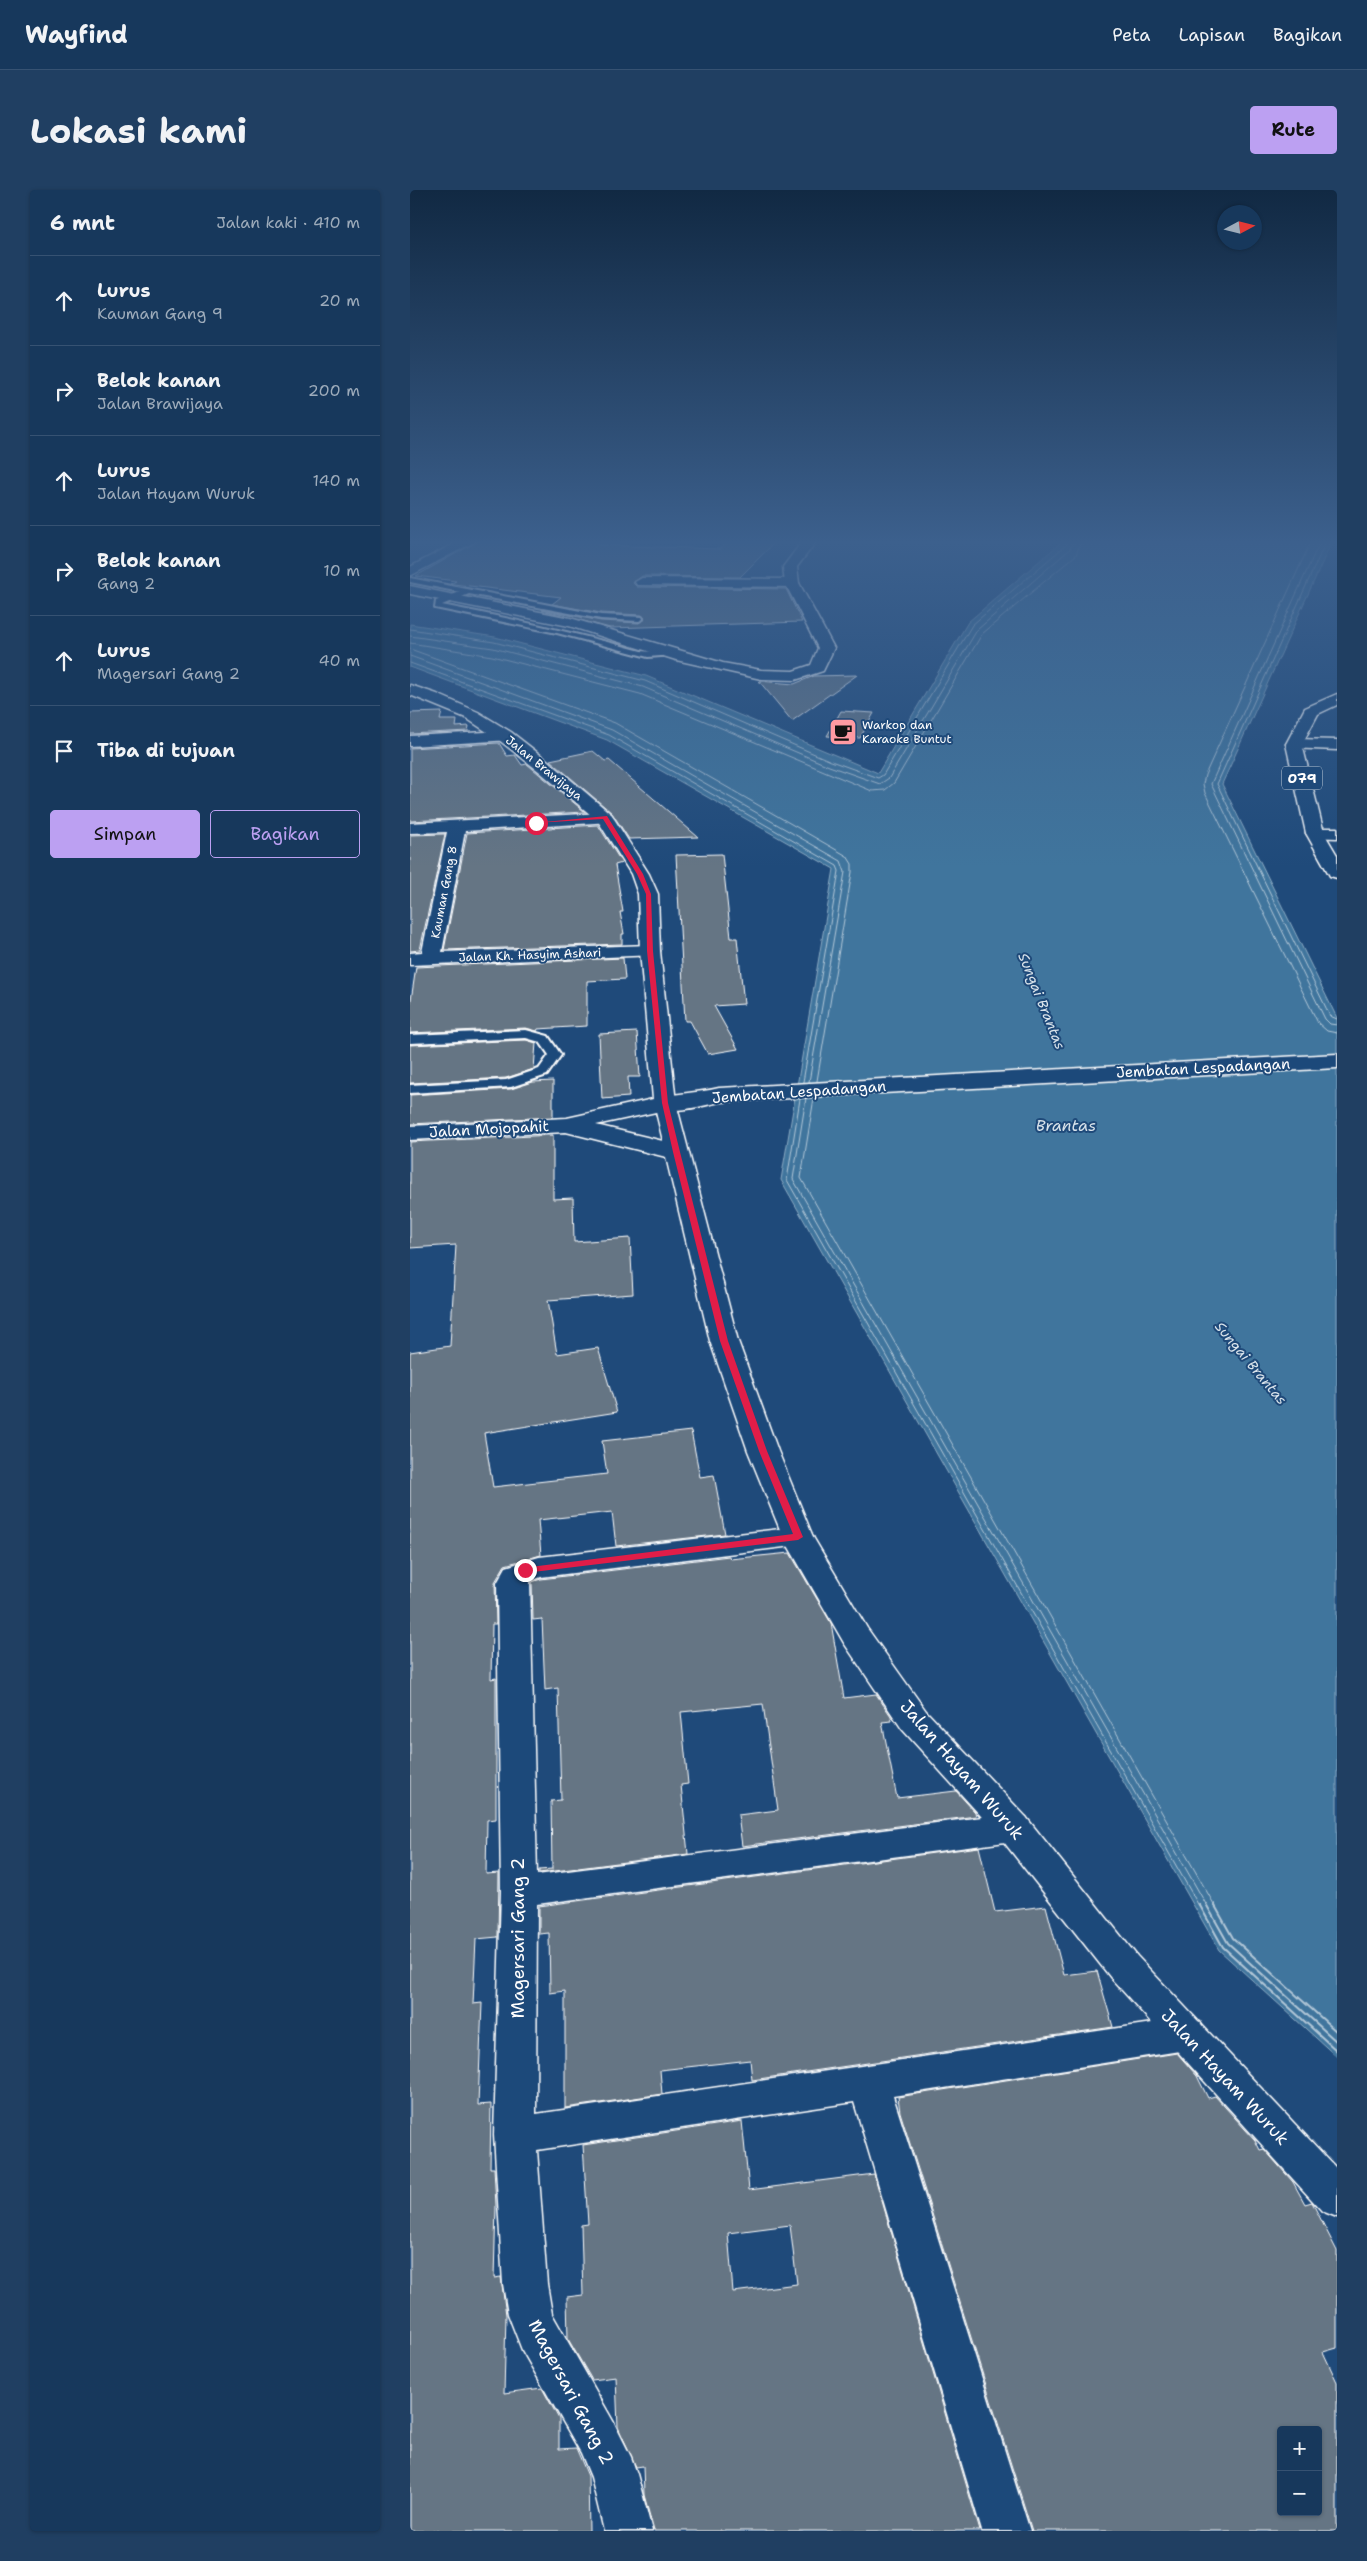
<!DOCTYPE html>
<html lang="id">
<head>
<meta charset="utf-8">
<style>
	:root { --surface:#17385c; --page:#203f62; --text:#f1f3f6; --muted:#9eacbb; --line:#365272; --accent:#bca0f2 }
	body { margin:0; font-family:"Shantell Sans",sans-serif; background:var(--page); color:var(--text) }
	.controls { position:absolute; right:15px; bottom:15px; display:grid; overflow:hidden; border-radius:5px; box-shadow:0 1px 4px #0004 }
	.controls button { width:45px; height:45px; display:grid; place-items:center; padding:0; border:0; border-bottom:1px solid var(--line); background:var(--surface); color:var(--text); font:25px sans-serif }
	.compass { position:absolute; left:807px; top:15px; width:45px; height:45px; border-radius:50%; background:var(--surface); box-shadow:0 1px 4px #0004; rotate:83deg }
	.stop { position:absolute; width:15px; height:15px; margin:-11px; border:4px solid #e11d48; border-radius:50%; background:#fff }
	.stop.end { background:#e11d48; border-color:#fff; box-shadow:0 1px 5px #0008 }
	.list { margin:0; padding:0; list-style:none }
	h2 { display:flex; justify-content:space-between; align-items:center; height:65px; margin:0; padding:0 20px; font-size:21px }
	h2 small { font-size:16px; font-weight:400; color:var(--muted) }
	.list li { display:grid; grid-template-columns:32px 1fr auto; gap:15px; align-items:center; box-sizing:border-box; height:90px; padding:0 20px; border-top:1px solid var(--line) }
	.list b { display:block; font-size:19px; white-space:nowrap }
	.list p { margin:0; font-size:16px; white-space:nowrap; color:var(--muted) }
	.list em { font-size:16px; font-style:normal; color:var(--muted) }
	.actions { display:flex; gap:10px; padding:15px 20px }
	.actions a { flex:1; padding:11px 0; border:1px solid var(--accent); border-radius:5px; text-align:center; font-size:18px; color:var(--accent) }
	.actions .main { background:var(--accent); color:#111 }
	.icon { flex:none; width:28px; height:28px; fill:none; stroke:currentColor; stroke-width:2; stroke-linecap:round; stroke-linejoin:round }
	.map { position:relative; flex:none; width:927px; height:2341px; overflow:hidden; border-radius:5px }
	header { display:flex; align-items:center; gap:30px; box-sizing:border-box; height:70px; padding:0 25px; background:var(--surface); border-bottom:1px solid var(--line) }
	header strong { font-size:24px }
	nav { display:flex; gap:28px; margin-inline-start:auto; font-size:18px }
	.intro { display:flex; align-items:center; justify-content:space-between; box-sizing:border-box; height:120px; padding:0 30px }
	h1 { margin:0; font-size:35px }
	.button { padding:12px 22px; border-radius:5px; background:var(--accent); color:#111; font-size:18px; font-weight:700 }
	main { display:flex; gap:30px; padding:0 30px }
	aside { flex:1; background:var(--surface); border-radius:5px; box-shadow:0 1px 4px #0004 }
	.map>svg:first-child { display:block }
	.water { fill:#41759d; stroke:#8dacc4 }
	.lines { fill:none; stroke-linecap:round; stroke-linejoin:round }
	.shore-far1 { stroke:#b3c8d8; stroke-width:1 }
	.shore { stroke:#b3c8d8; stroke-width:2 }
	.building { fill:#657584; stroke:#fff; fill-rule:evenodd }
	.lane-casing { stroke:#fff; stroke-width:4 }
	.street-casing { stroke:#fff; stroke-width:3 }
	.secondary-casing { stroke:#fff; stroke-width:3 }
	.primary-casing { stroke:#fff; stroke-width:3 }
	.lane { fill:#1f4a7a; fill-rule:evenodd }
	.street { fill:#1f4a7a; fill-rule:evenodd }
	.secondary { fill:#1f4a7a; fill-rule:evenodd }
	.primary { fill:#1f4a7a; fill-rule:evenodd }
	.route { fill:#e11d48 }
	.labels { text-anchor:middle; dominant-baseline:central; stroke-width:4; stroke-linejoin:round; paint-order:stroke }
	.far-poi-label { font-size:12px; fill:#fff; stroke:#1f4a7a; text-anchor:start }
	.far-street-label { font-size:12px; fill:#fff; stroke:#1f4a7a }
	.shield { fill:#1f4a7a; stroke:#bcc9d7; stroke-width:1 }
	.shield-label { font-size:14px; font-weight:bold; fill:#fff }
	.far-water-label { font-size:14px; font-style:italic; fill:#d9e3eb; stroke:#1f4a7a }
	.street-label { font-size:15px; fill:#fff; stroke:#1f4a7a }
	.water-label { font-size:16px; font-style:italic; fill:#d9e3eb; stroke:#1f4a7a }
	.near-street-label { font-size:18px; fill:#fff; stroke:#1f4a7a }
</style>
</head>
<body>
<header>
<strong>Wayfind</strong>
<nav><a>Peta</a><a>Lapisan</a><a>Bagikan</a></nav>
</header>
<div class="intro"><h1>Lokasi kami</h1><a class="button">Rute</a></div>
<main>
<aside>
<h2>6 mnt<small>Jalan kaki · 410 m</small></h2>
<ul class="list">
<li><svg class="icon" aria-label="ahead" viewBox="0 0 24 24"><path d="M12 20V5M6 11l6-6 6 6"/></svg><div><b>Lurus</b><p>Kauman Gang 9</p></div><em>20 m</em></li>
<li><svg class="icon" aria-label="right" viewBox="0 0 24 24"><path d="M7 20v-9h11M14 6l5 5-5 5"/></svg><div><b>Belok kanan</b><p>Jalan Brawijaya</p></div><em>200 m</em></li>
<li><svg class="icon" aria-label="ahead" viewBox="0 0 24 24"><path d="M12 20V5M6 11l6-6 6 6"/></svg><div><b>Lurus</b><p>Jalan Hayam Wuruk</p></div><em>140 m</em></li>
<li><svg class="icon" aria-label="right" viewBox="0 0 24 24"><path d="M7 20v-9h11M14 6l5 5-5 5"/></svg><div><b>Belok kanan</b><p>Gang 2</p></div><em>10 m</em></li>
<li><svg class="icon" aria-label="ahead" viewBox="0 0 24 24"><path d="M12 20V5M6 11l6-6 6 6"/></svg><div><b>Lurus</b><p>Magersari Gang 2</p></div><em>40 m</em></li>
<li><svg class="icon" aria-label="arrive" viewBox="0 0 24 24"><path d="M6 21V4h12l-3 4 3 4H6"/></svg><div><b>Tiba di tujuan</b></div></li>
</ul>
<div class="actions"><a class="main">Simpan</a><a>Bagikan</a></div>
</aside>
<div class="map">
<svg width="927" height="2341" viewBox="0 0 927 2341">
	<rect width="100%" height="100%" fill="#1f4a7a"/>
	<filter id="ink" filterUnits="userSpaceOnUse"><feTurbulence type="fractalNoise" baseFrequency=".02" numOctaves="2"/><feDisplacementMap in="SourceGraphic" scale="10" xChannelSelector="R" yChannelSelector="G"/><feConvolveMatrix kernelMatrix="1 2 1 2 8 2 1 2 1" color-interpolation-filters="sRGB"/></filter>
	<g filter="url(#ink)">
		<path class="water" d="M 655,349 L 923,349 L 812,594 L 927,828 L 927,1867 L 809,1760 L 371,990 L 424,679 L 197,550 L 0,477 L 0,434 L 85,447 L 236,486 L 468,583 L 558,432 Z"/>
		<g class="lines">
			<g class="shore-far1">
				<path d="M 902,349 L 795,585 L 793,594 L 795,603 L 908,833 L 917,841 L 927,843"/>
				<path d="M 911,349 L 801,594 L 915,829 L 920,834 L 927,835"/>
				<path d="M 917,349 L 807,594 L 920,826 L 927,829"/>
				<path d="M 0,439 L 84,452 L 235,491 L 421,571 L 468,588 L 473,585 L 562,435 L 656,355 L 658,349"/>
				<path d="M 0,446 L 83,458 L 233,497 L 419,576 L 470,594 L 479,588 L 567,440 L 660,359 L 664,349"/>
				<path d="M 0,453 L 82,466 L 230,504 L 462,601 L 475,600 L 484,593 L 572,444 L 666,365 L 672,349"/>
				<path d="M 0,459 L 205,533 L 437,666 L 442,674 L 442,682 L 407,891"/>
				<path d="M 0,466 L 202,540 L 431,671 L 435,682 L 399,892"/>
				<path d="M 0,473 L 199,545 L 427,676 L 429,681 L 393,892"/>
				<path d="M 396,908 L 383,989 L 797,1716"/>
				<path d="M 404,908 L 391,988 L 805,1716"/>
				<path d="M 390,909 L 377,990 L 789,1716"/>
			</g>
			<g class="shore">
				<path d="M 789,1714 L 813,1757 L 927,1861"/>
				<path d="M 796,1714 L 818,1753 L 927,1852"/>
				<path d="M 804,1714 L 823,1748 L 927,1842"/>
			</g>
		</g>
		<g class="building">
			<path d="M 72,349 L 196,349 L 188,355 L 310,359 L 322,349 L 368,349 L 330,387 L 232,386 L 223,393 L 227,397 L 376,399 L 392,432 L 200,438 L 132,420 L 191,431 L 229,433 L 235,428 L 232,425 L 191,423 L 142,414 L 151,407 L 43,394 L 40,394 L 46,391 L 6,386 Z"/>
			<path d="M 447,485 L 382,531 L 349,491 L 384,494 L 404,486 Z"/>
			<path d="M 431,521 L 464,523 L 450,548 L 417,546 Z"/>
			<path d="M 32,522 L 30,530 L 47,530 L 46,537 L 59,536 L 58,541 L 0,544 L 0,523 Z"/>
			<path d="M 89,553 L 97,566 L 105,565 L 112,575 L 117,574 L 175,622 L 0,631 L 0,558 Z"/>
			<path d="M 183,561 L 195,571 L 199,570 L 288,647 L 219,649 L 202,623 L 140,570 Z"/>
			<path d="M 188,635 L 212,673 L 205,675 L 213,722 L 210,722 L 214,744 L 212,744 L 212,754 L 34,760 L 57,643 Z"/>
			<path d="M 35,644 L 10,760 L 0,761 L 0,645 Z"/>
			<path d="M 312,664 L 321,748 L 327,748 L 334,814 L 304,816 L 328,859 L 298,864 L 280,831 L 275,831 L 266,665 Z"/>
			<path d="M 213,768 L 215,789 L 177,791 L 177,836 L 128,839 L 127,841 L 116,838 L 0,843 L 0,817 L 6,777 Z"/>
			<path d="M 227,842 L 230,887 L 218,887 L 219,907 L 192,909 L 189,844 Z"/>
			<path d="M 116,850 L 126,853 L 124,879 L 96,888 L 0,893 L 0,855 Z"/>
			<path d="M 143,891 L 143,927 L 0,934 L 0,905 L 101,899 L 123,892 Z"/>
			<path d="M 143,945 L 143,1009 L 163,1008 L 164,1052 L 220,1048 L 223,1104 L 138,1110 L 147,1164 L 188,1158 L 207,1222 L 74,1243 L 83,1297 L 197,1284 L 192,1251 L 281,1241 L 290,1287 L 304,1285 L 315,1344 L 206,1356 L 202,1322 L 128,1330 L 131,1365 L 95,1375 L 85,1392 L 86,1434 L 82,1434 L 81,1489 L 86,1488 L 86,1629 L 77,1630 L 76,1684 L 89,1683 L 88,1747 L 66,1749 L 63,1814 L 72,1813 L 68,1915 L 81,1914 L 80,1978 L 84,1978 L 86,2016 L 84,2088 L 91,2087 L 96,2125 L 94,2203 L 132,2198 L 149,2229 L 149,2259 L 166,2258 L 178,2286 L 179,2341 L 0,2341 L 0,1162 L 40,1156 L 46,1055 L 0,1058 L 0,952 Z"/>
			<path d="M 380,1363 L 421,1433 L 434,1508 L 466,1504 L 481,1526 L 482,1531 L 472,1532 L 487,1608 L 546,1601 L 565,1622 L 566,1626 L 332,1656 L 328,1625 L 368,1620 L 353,1514 L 271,1522 L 278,1594 L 271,1595 L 278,1664 L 129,1683 L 129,1680 L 142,1679 L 141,1611 L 151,1610 L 148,1498 L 135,1500 L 132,1429 L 123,1430 L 122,1392 L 131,1389 L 319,1366 L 320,1369 Z"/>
			<path d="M 569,1657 L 585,1722 L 636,1716 L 654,1785 L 687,1781 L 703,1837 L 342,1890 L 340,1870 L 250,1880 L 252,1904 L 155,1918 L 155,1801 L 140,1803 L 139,1743 L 129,1744 L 129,1716 Z"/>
			<path d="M 767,1863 L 787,1886 L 798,1908 L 805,1906 L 845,1950 L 850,1960 L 854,1959 L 883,1992 L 895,2014 L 902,2012 L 903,2014 L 927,2061 L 927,2158 L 913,2162 L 927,2192 L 927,2341 L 622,2341 L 490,1922 L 488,1907 ZM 871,2240 L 908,2240 L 908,2322 L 871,2322 Z"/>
			<path d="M 332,1931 L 339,2000 L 464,1984 L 570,2341 L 244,2341 L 234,2305 L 233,2276 L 226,2277 L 208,2237 L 206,2187 L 182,2190 L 158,2149 L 157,2107 L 173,2105 L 171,2035 L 178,2034 L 173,1955 ZM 380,2035 L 387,2094 L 323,2102 L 318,2043 Z"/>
		</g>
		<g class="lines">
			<defs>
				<g id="lane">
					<path d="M 0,388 L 191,425 L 232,427 L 233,429 L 229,431 L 191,429 L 59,404 L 32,415 C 99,428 165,443 231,461 C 242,463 260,457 268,463 L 264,465 L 238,467 L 147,443 L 25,418 L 26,411 L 50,402 L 0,392 Z"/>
					<path d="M 116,840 L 138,846 L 151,865 L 137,885 L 101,897 L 0,903 L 0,895 L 96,890 L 129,879 L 139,865 L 130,852 L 116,848 L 0,853 L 0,845 Z"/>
				</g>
				<g id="street">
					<path d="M 53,349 L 70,349 L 0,386 L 0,377 Z"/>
					<path d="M 232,388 L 382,389 L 389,393 L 382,397 L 227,395 L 225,392 Z"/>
					<path d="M 95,541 L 103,546 L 101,550 L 0,556 L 0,546 Z"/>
					<path d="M 884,549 L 927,550 L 927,560 L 878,558 L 876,554 Z"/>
					<path d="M 195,623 L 201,624 L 204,628 L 201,632 L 55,641 L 32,762 L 240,755 L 247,757 L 250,761 L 247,765 L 0,775 L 0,763 L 12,762 L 37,642 L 0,643 L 0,633 Z"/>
					<path d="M 905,638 L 927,638 L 927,648 L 899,647 L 896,643 L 899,639 Z"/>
					<path d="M 927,864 L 927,878 L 309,912 C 289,917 267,923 247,918 L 244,913 L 247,908 C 267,903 288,903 309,898 Z"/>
					<path d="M 388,1337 L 399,1340 L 403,1347 L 399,1354 L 131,1387 L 120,1391 L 127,1685 L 603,1623 L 616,1627 L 621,1637 L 616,1647 L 603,1651 L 127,1714 L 126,1924 L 776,1828 L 790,1832 L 796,1844 L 790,1856 L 776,1860 L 483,1906 L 620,2341 L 572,2341 L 444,1912 L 127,1960 L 137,2094 L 142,2124 L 203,2231 L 221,2267 L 227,2284 L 242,2341 L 194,2341 L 181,2287 L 171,2263 L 112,2160 L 98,2124 L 93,2094 L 84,1945 L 91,1702 L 87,1393 L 96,1377 L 129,1367 Z"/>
				</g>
				<g id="secondary">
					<path d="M 394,349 L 408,349 L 387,377 L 389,393 L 424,458 L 413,481 L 385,490 L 351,489 L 266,470 L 159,436 L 0,404 L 0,396 L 160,428 L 313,473 L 351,480 L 383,481 L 401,475 L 408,458 L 375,393 L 373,377 Z"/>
					<path d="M 0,495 L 27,504 L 68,522 L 101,542 L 142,574 L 201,624 L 239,684 L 248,704 L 250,761 L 266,913 L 328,1151 L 368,1261 L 403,1347 L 457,1438 L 516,1521 L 616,1627 L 727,1766 L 927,1979 L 927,2027 L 912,2021 L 701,1788 L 590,1647 L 492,1539 L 434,1453 L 373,1347 L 338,1261 L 300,1151 L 256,967 L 156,942 L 0,950 L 0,936 L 157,928 L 243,909 L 230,761 L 228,704 L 221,684 L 188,631 L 130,582 L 89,550 L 56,528 L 0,505 ZM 246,922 L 253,951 L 186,935 Z"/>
				</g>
				<path id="primary" d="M 927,504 L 927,515 L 908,524 L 892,554 L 914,643 L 927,665 L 927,688 L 920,686 L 896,643 L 876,554 L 895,518 Z"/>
			</defs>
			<use href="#lane" class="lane-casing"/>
			<use href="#street" class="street-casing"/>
			<use href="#secondary" class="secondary-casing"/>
			<use href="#primary" class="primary-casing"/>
			<use href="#lane" class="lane"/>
			<use href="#street" class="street"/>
			<use href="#secondary" class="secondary"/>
			<use href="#primary" class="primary"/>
		</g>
	</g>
	<linearGradient id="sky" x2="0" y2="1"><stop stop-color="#112943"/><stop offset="0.52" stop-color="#3c608d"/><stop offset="1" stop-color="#3c608d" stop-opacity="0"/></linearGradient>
	<rect width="927" height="677" fill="url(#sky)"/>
	<path class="route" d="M 197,626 L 233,684 L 241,704 L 243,761 L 258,913 L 270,962 L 318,1151 L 357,1261 L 393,1347 L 388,1350 L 115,1383 L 112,1382 L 112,1378 L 383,1344 L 349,1261 L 310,1151 L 263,962 L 252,913 L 237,761 L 236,704 L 227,684 L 193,629 L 124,633 Z"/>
	<defs>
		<symbol id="cafe-square" viewBox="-11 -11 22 22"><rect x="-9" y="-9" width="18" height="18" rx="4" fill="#ff9aa2" stroke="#1f4a7a"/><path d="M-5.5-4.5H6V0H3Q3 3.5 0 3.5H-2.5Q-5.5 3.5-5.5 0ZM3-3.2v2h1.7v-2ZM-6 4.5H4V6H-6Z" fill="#111"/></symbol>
	</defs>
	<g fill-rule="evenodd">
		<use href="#cafe-square" x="417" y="526" width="32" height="32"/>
	</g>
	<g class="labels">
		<g class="far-poi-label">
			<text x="452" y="535">Warkop dan<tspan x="452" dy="14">Karaoke Buntut</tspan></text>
		</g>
		<g class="far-street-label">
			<text transform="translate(134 578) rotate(39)">Jalan Brawijaya</text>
			<text transform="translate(34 702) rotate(-79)">Kauman Gang 8</text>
			<text transform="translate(120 765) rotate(-2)">Jalan Kh. Hasyim Ashari</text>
		</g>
		<rect class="shield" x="872" y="576.5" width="40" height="23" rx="4"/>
		<g class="shield-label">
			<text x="892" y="588">079</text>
		</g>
		<g class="far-water-label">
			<text transform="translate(632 811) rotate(68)">Sungai Brantas</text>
			<text transform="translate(841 1173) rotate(50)">Sungai Brantas</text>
		</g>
		<g class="street-label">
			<text transform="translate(793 878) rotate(-3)">Jembatan Lespadangan</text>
			<text transform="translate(389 902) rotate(-4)">Jembatan Lespadangan</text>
			<text transform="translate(79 939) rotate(-3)">Jalan Mojopahit</text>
		</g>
		<g class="water-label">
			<text x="656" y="935">Brantas</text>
		</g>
		<g class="near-street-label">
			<text transform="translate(552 1580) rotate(49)">Jalan Hayam Wuruk</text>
			<text transform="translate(108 1748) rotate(-90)">Magersari Gang 2</text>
			<text transform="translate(815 1887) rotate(47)">Jalan Hayam Wuruk</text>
			<text transform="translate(161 2202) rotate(62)">Magersari Gang 2</text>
		</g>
	</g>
</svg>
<div class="controls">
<button>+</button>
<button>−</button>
</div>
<svg class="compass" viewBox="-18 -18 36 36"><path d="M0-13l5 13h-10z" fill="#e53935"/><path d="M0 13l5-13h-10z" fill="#9eacbb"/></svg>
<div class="stop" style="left:126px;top:633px"></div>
<div class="stop end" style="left:115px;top:1380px"></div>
</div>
</main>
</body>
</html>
